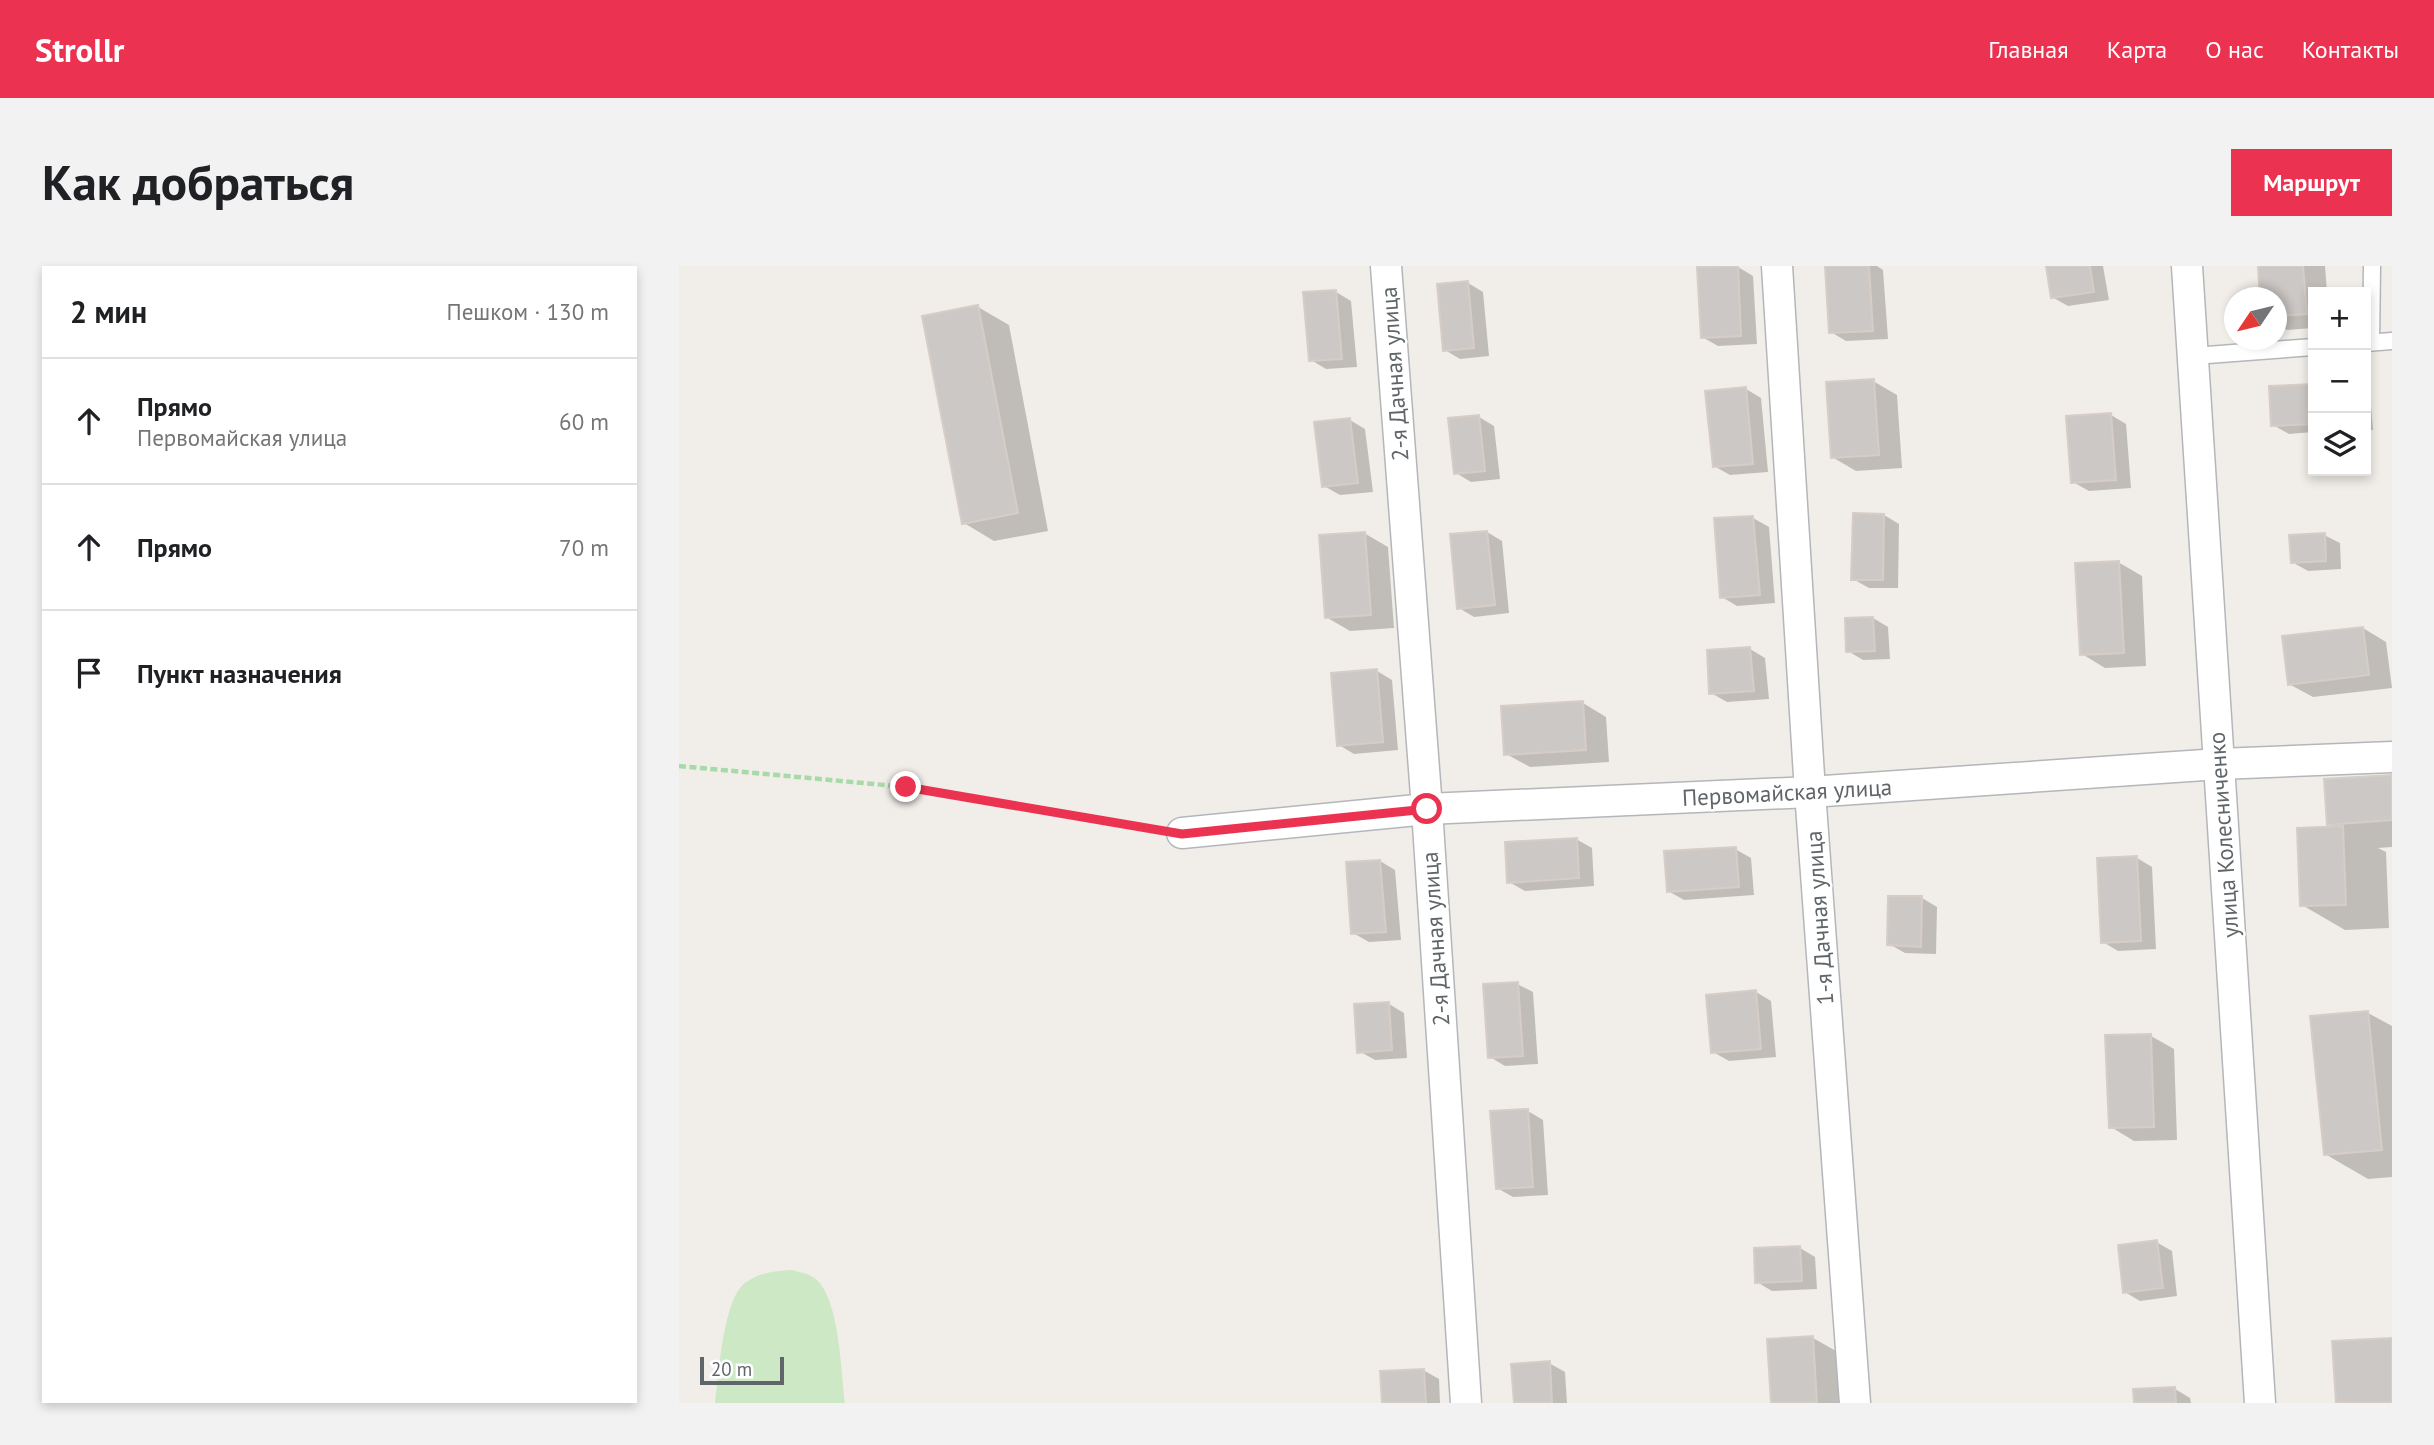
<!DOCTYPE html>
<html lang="ru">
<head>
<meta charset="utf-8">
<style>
	:root { --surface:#fff; --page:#f2f2f2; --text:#202124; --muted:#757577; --line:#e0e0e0; --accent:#eb3351 }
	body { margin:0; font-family:"PT Sans",sans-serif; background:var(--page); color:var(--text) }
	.controls { position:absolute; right:21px; top:21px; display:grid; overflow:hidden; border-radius:0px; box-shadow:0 4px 10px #0003 }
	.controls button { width:63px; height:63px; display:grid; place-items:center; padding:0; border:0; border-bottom:2px solid var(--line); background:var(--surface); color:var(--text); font:35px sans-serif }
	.compass { position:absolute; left:1545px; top:21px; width:63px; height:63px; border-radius:50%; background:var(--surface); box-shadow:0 4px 10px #0003; rotate:235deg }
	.scale { position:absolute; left:21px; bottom:18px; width:84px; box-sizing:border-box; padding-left:7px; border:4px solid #5f6568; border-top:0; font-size:19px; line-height:24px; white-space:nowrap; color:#5f6568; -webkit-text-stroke:5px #fff; paint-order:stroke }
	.stop { position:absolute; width:21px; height:21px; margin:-16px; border:5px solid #eb3351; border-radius:50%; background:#fff }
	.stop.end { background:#eb3351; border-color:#fff; box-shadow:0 2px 7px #0008 }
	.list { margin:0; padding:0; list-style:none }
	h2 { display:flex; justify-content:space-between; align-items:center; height:91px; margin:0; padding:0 28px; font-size:30px }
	h2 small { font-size:23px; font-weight:400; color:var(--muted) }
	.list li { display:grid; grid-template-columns:46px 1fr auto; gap:21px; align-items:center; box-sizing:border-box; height:126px; padding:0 28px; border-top:2px solid var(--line) }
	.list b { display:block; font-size:26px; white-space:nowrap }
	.list p { margin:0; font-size:23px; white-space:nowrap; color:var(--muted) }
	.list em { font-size:23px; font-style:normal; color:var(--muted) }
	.icon { flex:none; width:38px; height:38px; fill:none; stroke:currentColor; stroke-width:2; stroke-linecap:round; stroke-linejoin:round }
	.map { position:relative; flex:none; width:1713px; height:1137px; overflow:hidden; border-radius:0px }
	header { display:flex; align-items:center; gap:42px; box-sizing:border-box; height:98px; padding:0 35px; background:var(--accent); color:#fff }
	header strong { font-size:33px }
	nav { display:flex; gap:38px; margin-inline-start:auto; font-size:24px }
	.intro { display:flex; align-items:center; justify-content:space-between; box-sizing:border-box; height:168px; padding:0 42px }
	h1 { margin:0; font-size:49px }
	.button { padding:18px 32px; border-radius:0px; background:var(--accent); color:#fff; font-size:24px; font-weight:700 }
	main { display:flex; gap:42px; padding:0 42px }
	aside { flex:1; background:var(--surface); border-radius:0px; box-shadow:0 4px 10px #0003 }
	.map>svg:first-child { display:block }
	.green { fill:#cde8c5 }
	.shadow { fill:#0003 }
	.building { fill:#ccc8c5; stroke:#d6cdc6; stroke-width:2 }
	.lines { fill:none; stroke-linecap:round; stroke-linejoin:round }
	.service-casing { stroke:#b3b7ba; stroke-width:19 }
	.minor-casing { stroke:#b3b7ba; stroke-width:33 }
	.path { stroke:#a7daa9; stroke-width:4.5; stroke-dasharray:7 3.5; stroke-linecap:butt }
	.service { stroke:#fff; stroke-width:16 }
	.minor { stroke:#fff; stroke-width:30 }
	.route { stroke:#eb3351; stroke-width:9 }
	.labels { text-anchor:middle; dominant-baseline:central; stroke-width:5; stroke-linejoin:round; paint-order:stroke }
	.street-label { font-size:23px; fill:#5f6568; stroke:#fff }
</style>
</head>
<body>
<header>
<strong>Strollr</strong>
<nav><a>Главная</a><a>Карта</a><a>О нас</a><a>Контакты</a></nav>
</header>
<div class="intro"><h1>Как добраться</h1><a class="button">Маршрут</a></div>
<main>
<aside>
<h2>2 мин<small>Пешком · 130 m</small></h2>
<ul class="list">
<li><svg class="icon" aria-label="ahead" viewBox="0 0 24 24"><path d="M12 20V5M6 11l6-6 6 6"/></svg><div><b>Прямо</b><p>Первомайская улица</p></div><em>60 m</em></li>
<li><svg class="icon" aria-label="ahead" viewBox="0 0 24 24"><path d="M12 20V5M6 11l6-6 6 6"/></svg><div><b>Прямо</b></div><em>70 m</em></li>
<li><svg class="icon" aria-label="arrive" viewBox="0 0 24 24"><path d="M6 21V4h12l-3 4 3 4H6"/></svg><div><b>Пункт назначения</b></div></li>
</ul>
</aside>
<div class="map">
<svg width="1713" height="1137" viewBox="0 0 1713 1137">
	<rect width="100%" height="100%" fill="#f1ede8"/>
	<path class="green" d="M 113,1004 C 119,1006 128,1007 134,1011 C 161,1028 162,1107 166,1137 L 36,1137 C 40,1109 44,1033 66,1017 C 81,1006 96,1005 113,1004 Z"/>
	<g class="shadow">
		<path d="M 1148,0 L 1198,0 L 1204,4 L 1209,73 L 1167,75 L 1152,66 Z"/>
		<path d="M 1368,0 L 1424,0 L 1430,34 L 1389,40 L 1373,31 Z"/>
		<path d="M 1581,0 L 1646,0 L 1648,26 L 1634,26 L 1634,62 L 1608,64 L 1598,58 L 1598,32 Z"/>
		<path d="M 1059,1 L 1074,10 L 1078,78 L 1039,80 L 1023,71 Z"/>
		<path d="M 789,17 L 804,26 L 810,90 L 781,93 L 766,84 Z"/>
		<path d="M 657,26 L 672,35 L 678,101 L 647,103 L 632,94 Z"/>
		<path d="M 299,41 L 330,59 L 369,265 L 315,275 L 285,257 Z"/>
		<path d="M 1194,115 L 1218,129 L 1223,202 L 1177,205 L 1153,191 Z"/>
		<path d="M 1634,120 L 1634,166 L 1610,168 L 1594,159 L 1592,122 Z"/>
		<path d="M 1067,123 L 1082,132 L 1089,206 L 1051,209 L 1035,200 Z"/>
		<path d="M 1687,124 L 1691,127 L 1694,164 L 1687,164 Z"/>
		<path d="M 1432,149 L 1447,158 L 1452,222 L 1410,225 L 1394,216 Z"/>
		<path d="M 800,151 L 815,160 L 821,213 L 792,216 L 777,207 Z"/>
		<path d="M 671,154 L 686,163 L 694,226 L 661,229 L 645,220 Z"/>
		<path d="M 1205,249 L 1220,258 L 1219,322 L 1190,322 L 1174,313 Z"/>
		<path d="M 1074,252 L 1090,261 L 1096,337 L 1058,340 L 1043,331 Z"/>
		<path d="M 808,266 L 823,275 L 830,347 L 795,351 L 780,342 Z"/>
		<path d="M 685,267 L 709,281 L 715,362 L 671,365 L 647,351 Z"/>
		<path d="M 1645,269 L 1661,277 L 1662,303 L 1629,305 L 1613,296 Z"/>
		<path d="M 1439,296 L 1463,310 L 1467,400 L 1426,402 L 1403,388 Z"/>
		<path d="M 1194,352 L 1209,361 L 1211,393 L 1184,394 L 1169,385 Z"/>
		<path d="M 1684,362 L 1707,376 L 1713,422 L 1634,431 L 1610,418 Z"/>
		<path d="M 1071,383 L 1086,392 L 1090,433 L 1048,436 L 1032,427 Z"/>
		<path d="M 698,405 L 713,414 L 719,484 L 675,488 L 660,479 Z"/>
		<path d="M 904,437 L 927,451 L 930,496 L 851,501 L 827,488 Z"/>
		<path d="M 1713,511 L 1713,581 L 1699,582 L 1707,586 L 1710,662 L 1666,664 L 1623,639 L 1657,562 L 1650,558 Z"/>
		<path d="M 897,573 L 913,582 L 915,620 L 846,625 L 830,616 Z"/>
		<path d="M 1056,583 L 1072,592 L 1075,629 L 1005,634 L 989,625 Z"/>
		<path d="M 1458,592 L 1473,601 L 1477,683 L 1439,685 L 1424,676 Z"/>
		<path d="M 701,595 L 716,604 L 722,674 L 690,676 L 674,667 Z"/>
		<path d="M 1243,632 L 1258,641 L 1257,688 L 1226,687 L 1210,678 Z"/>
		<path d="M 838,718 L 854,726 L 859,798 L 826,800 L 811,791 Z"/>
		<path d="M 1077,726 L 1092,735 L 1097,791 L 1050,795 L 1034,786 Z"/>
		<path d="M 710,738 L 725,747 L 728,792 L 696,794 L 680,785 Z"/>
		<path d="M 1689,747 L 1713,760 L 1713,911 L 1689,913 L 1646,888 Z"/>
		<path d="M 1472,770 L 1495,783 L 1498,874 L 1455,875 L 1432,861 Z"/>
		<path d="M 849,845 L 864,854 L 869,929 L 834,931 L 818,922 Z"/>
		<path d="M 1477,976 L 1493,985 L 1498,1030 L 1461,1035 L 1446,1026 Z"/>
		<path d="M 1121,982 L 1136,991 L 1138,1023 L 1093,1025 L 1078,1016 Z"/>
		<path d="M 1134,1072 L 1157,1085 L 1160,1137 L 1094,1137 Z"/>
		<path d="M 870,1097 L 886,1106 L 888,1137 L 836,1137 Z"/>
		<path d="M 744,1104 L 760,1113 L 761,1137 L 705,1137 Z"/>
		<path d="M 1496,1123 L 1511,1132 L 1512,1137 L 1457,1137 Z"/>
	</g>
	<g class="building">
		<path d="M 1059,0 L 1062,70 L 1022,72 L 1018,1 Z"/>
		<path d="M 1146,0 L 1190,0 L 1194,65 L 1150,67 Z"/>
		<path d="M 1367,0 L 1411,0 L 1415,26 L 1372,32 Z"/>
		<path d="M 1579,0 L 1624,0 L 1628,48 L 1598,50 L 1598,32 L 1581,32 Z"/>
		<path d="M 789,15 L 795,82 L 764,85 L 758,18 Z"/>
		<path d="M 657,24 L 663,93 L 630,95 L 624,26 Z"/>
		<path d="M 299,39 L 339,247 L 283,258 L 243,50 Z"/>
		<path d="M 1195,113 L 1200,189 L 1152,192 L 1147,116 Z"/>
		<path d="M 1634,118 L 1634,158 L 1592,160 L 1590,120 Z"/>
		<path d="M 1067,121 L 1074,198 L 1034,201 L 1026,125 Z"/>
		<path d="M 1432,147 L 1437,214 L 1392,217 L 1387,150 Z"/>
		<path d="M 800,149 L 806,205 L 775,208 L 769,152 Z"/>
		<path d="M 671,152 L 679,217 L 643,221 L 635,156 Z"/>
		<path d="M 1174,247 L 1205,248 L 1204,314 L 1172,314 Z"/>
		<path d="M 1074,250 L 1081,329 L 1041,332 L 1035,252 Z"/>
		<path d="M 808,265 L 816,339 L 778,343 L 771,268 Z"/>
		<path d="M 686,266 L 692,349 L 646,352 L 640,269 Z"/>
		<path d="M 1646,267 L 1647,295 L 1612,297 L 1610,269 Z"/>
		<path d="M 1440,295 L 1445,387 L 1401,389 L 1396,297 Z"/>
		<path d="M 1194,351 L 1196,385 L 1167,386 L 1166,352 Z"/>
		<path d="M 1684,361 L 1690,409 L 1609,419 L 1603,370 Z"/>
		<path d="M 1071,381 L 1075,425 L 1030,428 L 1028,384 Z"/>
		<path d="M 698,403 L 704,476 L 658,480 L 652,407 Z"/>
		<path d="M 904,435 L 907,484 L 825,489 L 822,440 Z"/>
		<path d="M 1713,509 L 1713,554 L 1648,559 L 1645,513 Z"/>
		<path d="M 1664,560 L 1667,639 L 1621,640 L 1618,562 Z"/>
		<path d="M 898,572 L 900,612 L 828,617 L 826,576 Z"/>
		<path d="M 1057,581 L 1060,621 L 988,626 L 985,585 Z"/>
		<path d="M 1458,590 L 1462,675 L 1422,677 L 1418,592 Z"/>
		<path d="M 701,594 L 707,666 L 672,668 L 667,596 Z"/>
		<path d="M 1209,630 L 1243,630 L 1242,681 L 1208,679 Z"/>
		<path d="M 839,716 L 844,790 L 809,792 L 804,718 Z"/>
		<path d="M 1077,724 L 1082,783 L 1032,787 L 1027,729 Z"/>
		<path d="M 710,736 L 713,784 L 678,787 L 675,738 Z"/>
		<path d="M 1689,745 L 1703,884 L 1645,889 L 1631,750 Z"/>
		<path d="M 1472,768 L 1475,861 L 1430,862 L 1426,769 Z"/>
		<path d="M 849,843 L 854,921 L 817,923 L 811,845 Z"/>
		<path d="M 1478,974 L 1484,1022 L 1444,1027 L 1439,979 Z"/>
		<path d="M 1121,980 L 1123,1015 L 1076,1017 L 1075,982 Z"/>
		<path d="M 1134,1070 L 1138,1137 L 1092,1137 L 1088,1073 Z"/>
		<path d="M 1713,1072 L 1713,1137 L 1657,1137 L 1653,1075 Z"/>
		<path d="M 871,1095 L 873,1137 L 835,1137 L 832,1098 Z"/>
		<path d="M 745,1103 L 747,1137 L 703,1137 L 701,1105 Z"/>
		<path d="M 1496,1121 L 1497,1137 L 1455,1137 L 1454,1123 Z"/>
	</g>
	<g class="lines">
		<defs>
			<g id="service">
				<path d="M 1692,76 L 1693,0"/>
				<path d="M 1687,77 L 1713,75"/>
				<path d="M 1515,90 L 1634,81"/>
			</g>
			<g id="minor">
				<path d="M 707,0 L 748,543 L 787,1137"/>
				<path d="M 1098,0 L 1131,526 L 1176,1137"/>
				<path d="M 1508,0 L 1581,1137"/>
				<path d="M 503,567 L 748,543 L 1131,526 L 1540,498 L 1713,491"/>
			</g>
		</defs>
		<use href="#service" class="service-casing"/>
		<use href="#minor" class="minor-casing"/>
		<path class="path" d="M 0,500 L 227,521 L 478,563"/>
		<use href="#service" class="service"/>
		<use href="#minor" class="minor"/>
	</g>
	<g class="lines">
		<path class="route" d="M 227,521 L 503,568 L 748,543"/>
	</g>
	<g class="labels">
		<g class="street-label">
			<text transform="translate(715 108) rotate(-94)">2-я Дачная улица</text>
			<text transform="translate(1108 526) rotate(-3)">Первомайская улица</text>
			<text transform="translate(1544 569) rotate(-94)">улица Колесниченко</text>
			<text transform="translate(1140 652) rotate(-94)">1-я Дачная улица</text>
			<text transform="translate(756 673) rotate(-94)">2-я Дачная улица</text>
		</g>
	</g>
</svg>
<div class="controls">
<button>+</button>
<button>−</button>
<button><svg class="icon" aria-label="layers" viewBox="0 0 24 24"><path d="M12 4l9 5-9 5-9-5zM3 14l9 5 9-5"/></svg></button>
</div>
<svg class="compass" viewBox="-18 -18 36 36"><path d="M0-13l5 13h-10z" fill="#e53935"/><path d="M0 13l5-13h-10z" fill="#757577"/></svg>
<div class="scale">20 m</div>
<div class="stop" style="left:748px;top:543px"></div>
<div class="stop end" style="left:227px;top:521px"></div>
</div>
</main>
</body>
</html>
